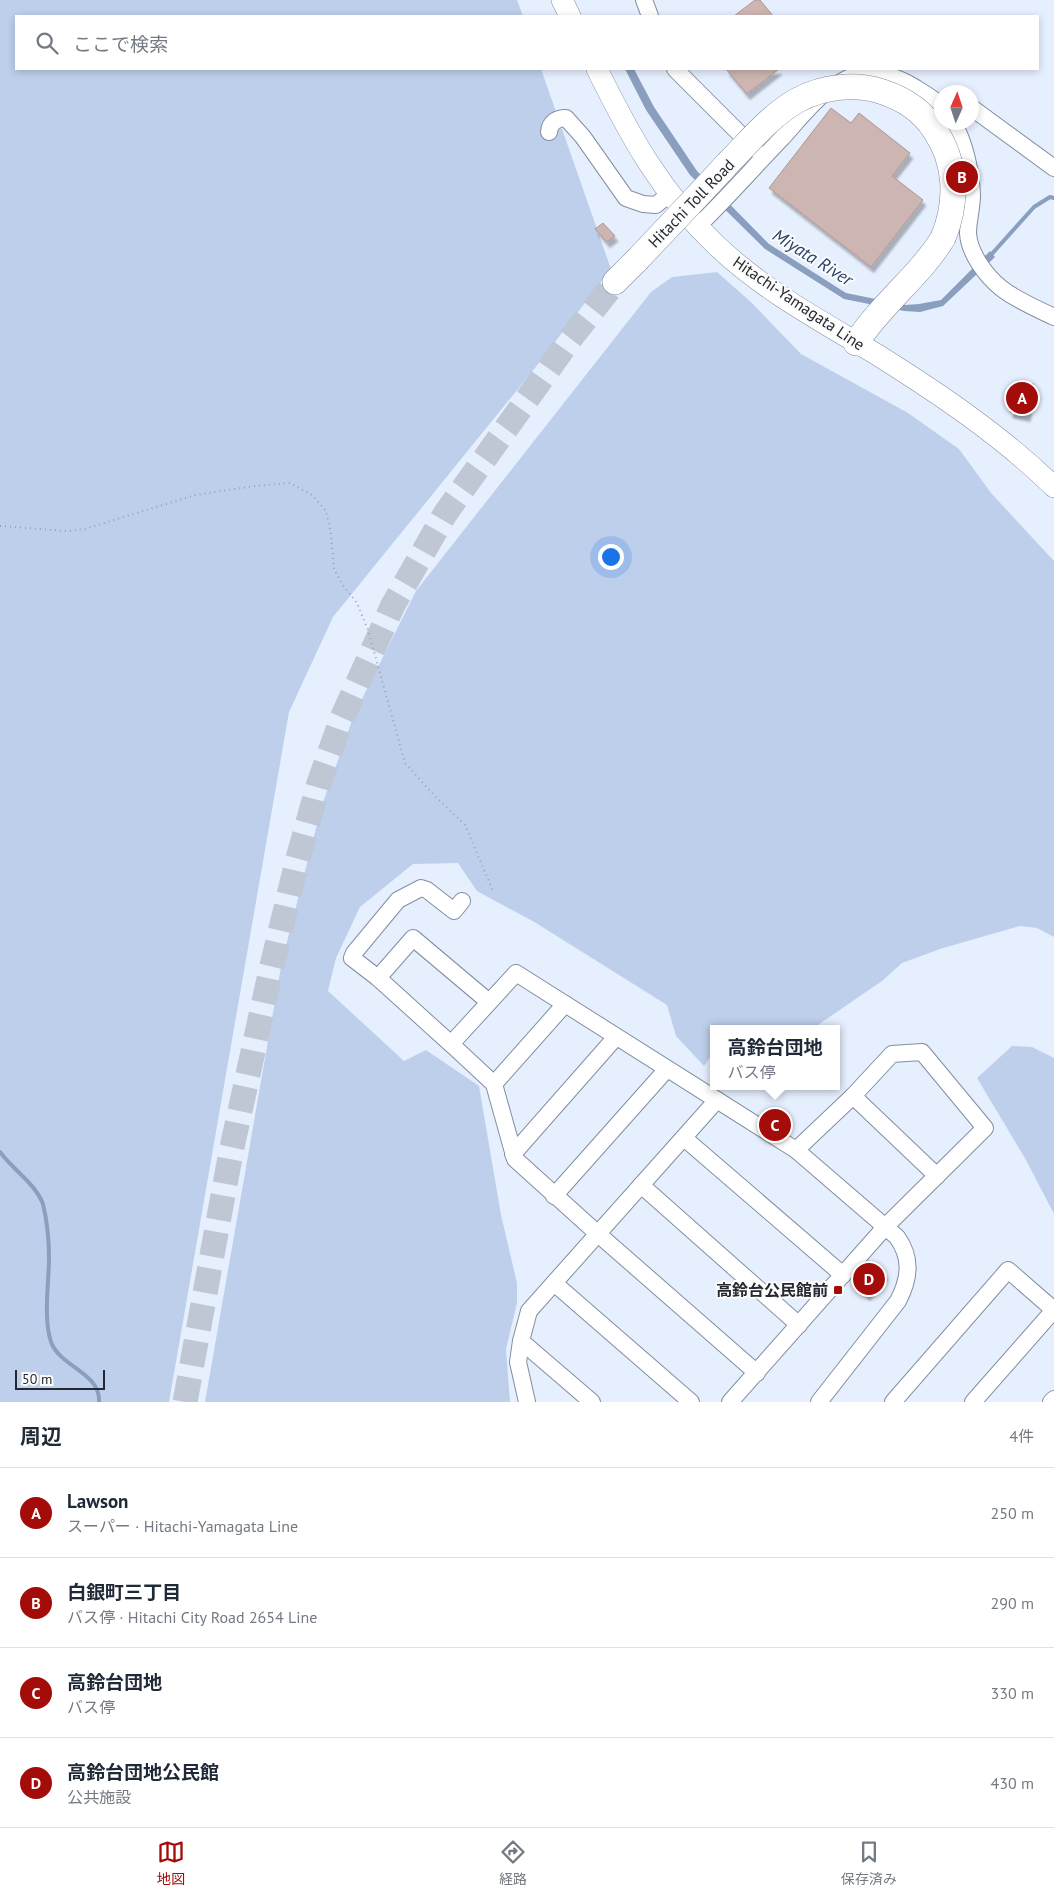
<!DOCTYPE html>
<html lang="ja">
<head>
<meta charset="utf-8">
<style>
	:root { --surface:#fff; --page:#f2f2f3; --text:#1f2937; --muted:#747a83; --line:#e0e1e3; --accent:#a30c08 }
	body { margin:0; font-family:"PT Sans","Noto Sans JP",sans-serif; background:var(--page); color:var(--text) }
	.compass { position:absolute; left:934px; top:85px; width:45px; height:45px; border-radius:50%; background:var(--surface); box-shadow:0 2px 8px #0003; rotate:3deg }
	.scale { position:absolute; left:15px; bottom:12px; width:90px; box-sizing:border-box; padding-left:5px; border:2px solid #242930; border-top:0; font-size:14px; line-height:18px; white-space:nowrap; color:#242930; -webkit-text-stroke:4px #fbfbfb; paint-order:stroke }
	.you { position:absolute; left:610px; top:556px; width:18px; height:18px; margin:-12px; border:4px solid #fff; border-radius:50%; background:#1a73e8; box-shadow:0 0 0 8px #1a73e833 }
	.badge { display:grid; place-items:center; width:32px; height:32px; border-radius:50%; background:var(--accent); color:#fff; font-size:16px; font-weight:700 }
	.pin { position:absolute; translate:-50% -50%; border:2px solid #fff; box-shadow:0 1px 5px #0006 }
	.popup { position:absolute; left:710px; top:1025px; width:130px; height:65px; box-sizing:border-box; display:grid; place-content:center; border-radius:0px; background:var(--surface); filter:drop-shadow(0 1px 4px #0005); font-size:16px; white-space:nowrap; color:var(--muted) }
	.popup b { font-size:19px; color:var(--text) }
	.popup::after { content:''; position:absolute; left:50%; top:100%; margin-left:-10px; border:10px solid transparent; border-top-color:var(--surface) }
	.list { margin:0; padding:0; list-style:none }
	h2 { display:flex; justify-content:space-between; align-items:center; height:65px; margin:0; padding:0 20px; font-size:21px }
	h2 small { font-size:16px; font-weight:400; color:var(--muted) }
	.list li { display:grid; grid-template-columns:32px 1fr auto; gap:15px; align-items:center; box-sizing:border-box; height:90px; padding:0 20px; border-top:1px solid var(--line) }
	.list b { display:block; font-size:19px; white-space:nowrap }
	.list p { margin:0; font-size:16px; white-space:nowrap; color:var(--muted) }
	.list em { font-size:16px; font-style:normal; color:var(--muted) }
	.icon { flex:none; width:28px; height:28px; fill:none; stroke:currentColor; stroke-width:2; stroke-linecap:round; stroke-linejoin:round }
	.map { position:relative; flex:none; width:1054px; height:1402px; overflow:hidden }
	.search { position:absolute; background:var(--surface); box-shadow:0 2px 8px #0003; left:15px; right:15px; top:15px; height:55px; display:flex; align-items:center; gap:12px; box-sizing:border-box; padding:0 18px; border-radius:0px; color:var(--muted); font-size:19px }
	.sheet { height:425px; background:var(--surface) }
	nav { display:flex; justify-content:space-around; align-items:center; box-sizing:border-box; height:70px; border-top:1px solid var(--line); background:var(--surface); font-size:14px; color:var(--muted) }
	nav a { display:grid; justify-items:center; gap:2px }
	nav .on { color:var(--accent) }
	.map>svg:first-child { display:block }
	.green { fill:#becfeb }
	.water { fill:#8a9ebe }
	.lines { fill:none; stroke-linecap:round; stroke-linejoin:round }
	.stream { stroke:#8a9ebe; stroke-width:4 }
	.building { fill:#cdb5b1; stroke:#ae9692; filter:url(#shadow) }
	.highway-tunnel { stroke:#bfc7d5; stroke-width:25; stroke-dasharray:25 12; stroke-linecap:butt }
	.minor-casing { stroke:#838e9f; stroke-width:18 }
	.major-casing { stroke:#838e9f; stroke-width:22 }
	.highway-casing { stroke:#838e9f; stroke-width:26 }
	.path { stroke:#9aa1ad; stroke-width:2; stroke-dasharray:1 4; stroke-linecap:butt }
	.minor { stroke:#fff; stroke-width:16 }
	.major { stroke:#fff; stroke-width:21 }
	.highway { stroke:#fff; stroke-width:25 }
	.highway-bridge-casing { stroke:#838e9f; stroke-width:26; stroke-linecap:butt }
	.highway-bridge { stroke:#fff; stroke-width:25 }
	.poi-dot { fill:#a30c08; stroke:#fbfbfb; stroke-width:2 }
	.labels { text-anchor:middle; dominant-baseline:central; stroke-width:4; stroke-linejoin:round; paint-order:stroke }
	.street-label { font-size:16px; fill:#242930; stroke:#fbfbfb }
	.poi-label { font-size:16px; font-weight:bold; fill:#242930; stroke:#fbfbfb; text-anchor:end }
	.water-label { font-size:18px; font-style:italic; fill:#28426e; stroke:#fbfbfb }
</style>
</head>
<body>
<div class="map">
<svg width="1054" height="1402" viewBox="0 0 1054 1402">
	<defs>
		<filter id="shadow"><feDropShadow dx="3" dy="5.5" stdDeviation="1" flood-color="#0004"/></filter>
	</defs>
	<rect width="100%" height="100%" fill="#e6effe"/>
	<g class="green">
		<path d="M 0,0 L 517,0 L 523,16 L 16,16 L 16,69 L 541,69 L 611,269 L 535,368 L 333,617 L 289,712 L 169,1402 L 0,1402 Z"/>
		<path d="M 717,272 L 752,303 L 801,354 L 908,413 L 959,449 L 991,493 L 1054,561 L 1054,937 L 1037,928 L 1020,926 L 940,949 L 902,963 L 882,981 L 812,1029 L 714,1029 L 714,1051 L 704,1066 L 676,1036 L 667,1005 L 536,923 L 477,891 L 458,863 L 413,864 L 360,907 L 336,958 L 328,991 L 404,1061 L 426,1050 L 479,1086 L 501,1215 L 517,1283 L 517,1303 L 506,1349 L 510,1402 L 205,1402 L 282,961 L 322,805 L 354,715 L 416,591 L 651,292 L 672,277 Z"/>
		<path d="M 1012,1046 L 1032,1047 L 1054,1058 L 1054,1214 L 1026,1160 L 977,1078 Z"/>
	</g>
	<path class="water" d="M 625,69 L 634,69 L 654,107 L 697,171 L 769,244 L 846,293 L 905,305 L 919,304 L 941,300 L 990,251 L 995,257 L 943,306 L 920,312 L 904,311 L 844,299 L 765,249 L 690,175 L 646,110 Z"/>
	<g class="lines">
		<g class="stream">
			<path d="M 990,256 L 1034,207 L 1050,197 L 1054,198"/>
			<path d="M 0,1152 C 13,1170 35,1183 43,1204 C 47,1221 49,1240 49,1258 C 49,1283 43,1317 51,1342 C 60,1367 101,1373 99,1402"/>
		</g>
	</g>
	<g class="building">
		<path d="M 755,0 L 760,0 L 773,16 L 734,16 Z"/>
		<path d="M 726,69 L 779,69 L 747,94 Z"/>
		<path d="M 831,108 L 851,123 L 859,113 L 910,153 L 892,176 L 923,200 L 871,267 L 769,188 Z"/>
		<path d="M 603,223 L 615,236 L 607,242 L 595,229 Z"/>
		<path d="M 1017,381 L 1034,384 L 1027,416 L 1010,412 Z"/>
		<path d="M 873,1263 L 885,1274 L 867,1295 L 854,1284 L 858,1280 L 856,1278 L 862,1271 L 864,1273 Z"/>
	</g>
	<g class="lines">
		<path class="highway-tunnel" d="M 185,1402 L 231,1152 L 270,974 L 297,862 L 318,786 L 342,718 L 393,605 L 445,514 L 570,339 L 615,282"/>
		<defs>
			<g id="minor">
				<path d="M 644,0 L 650,16"/>
				<path d="M 675,69 L 755,149"/>
				<path d="M 972,108 L 1054,168"/>
				<path d="M 953,122 C 965,143 971,171 972,195 C 972,208 968,221 968,233 C 969,253 986,276 1001,288 C 1016,300 1036,308 1054,317"/>
				<path d="M 549,132 C 550,122 557,118 566,118 L 583,137 L 626,198 L 643,204 L 656,205 L 669,194"/>
				<path d="M 698,226 C 727,198 754,167 782,138 C 803,115 825,85 856,75 C 876,69 898,77 914,87 C 924,93 935,99 942,107"/>
				<path d="M 378,978 L 413,938 L 489,1002"/>
				<path d="M 451,1044 L 378,978 L 352,958 L 354,953 L 398,900 L 421,888 L 427,890 L 454,911 L 462,901"/>
				<path d="M 494,1084 L 565,1004"/>
				<path d="M 853,1096 L 937,1176"/>
				<path d="M 684,1138 L 843,1275"/>
				<path d="M 513,1154 L 616,1037"/>
				<path d="M 641,1185 L 799,1325"/>
				<path d="M 554,1196 L 667,1069"/>
				<path d="M 554,1283 L 691,1402"/>
				<path d="M 521,1341 L 592,1402"/>
				<path d="M 757,1373 L 598,1234 L 515,1159 L 494,1084 L 451,1044 L 516,973 L 796,1150 L 897,1237 C 912,1258 910,1278 898,1301 L 819,1402"/>
				<path d="M 527,1402 L 518,1362 L 521,1341 L 529,1311 L 717,1100"/>
				<path d="M 730,1402 L 886,1226 L 985,1128 L 922,1052 L 892,1054 L 853,1096 L 796,1150"/>
				<path d="M 893,1402 L 1008,1270 L 1054,1310"/>
				<path d="M 973,1402 L 1054,1310"/>
				<path d="M 1051,1402 L 1054,1399"/>
			</g>
			<g id="major">
				<path d="M 562,0 L 570,16"/>
				<path d="M 597,69 C 630,136 661,193 717,246 C 763,290 821,321 876,354 C 938,393 1001,435 1054,487"/>
			</g>
			<g id="highway">
				<path d="M 615,282 L 637,260"/>
				<path d="M 856,343 C 881,304 919,277 943,238"/>
			</g>
		</defs>
		<use href="#minor" class="minor-casing"/>
		<use href="#major" class="major-casing"/>
		<use href="#highway" class="highway-casing"/>
		<path class="path" d="M 0,526 L 67,531 L 85,529 L 195,495 L 255,486 L 290,483 L 312,495 L 326,511 L 331,534 L 334,569 L 342,584 L 357,603 L 368,630 L 405,763 L 433,794 L 465,825 L 493,891"/>
		<use href="#minor" class="minor"/>
		<use href="#major" class="major"/>
		<use href="#highway" class="highway"/>
		<defs>
			<path id="highway-bridge" d="M 637,260 C 667,228 698,196 728,163 C 750,141 771,115 798,100 C 824,86 856,83 883,92 C 904,99 922,111 934,129 C 957,162 958,202 943,238"/>
		</defs>
		<use href="#highway-bridge" class="highway-bridge-casing"/>
		<use href="#highway-bridge" class="highway-bridge"/>
	</g>
	<rect class="poi-dot" x="833" y="1285" width="10" height="10" rx="2.5"/>
	<g class="labels">
		<g class="street-label">
			<text transform="translate(691 203) rotate(-46)">Hitachi Toll Road</text>
			<text transform="translate(799 303) rotate(34)">Hitachi-Yamagata Line</text>
		</g>
		<g class="poi-label">
			<text x="828" y="1290">高鈴台公民館前</text>
		</g>
		<g class="water-label">
			<text transform="translate(813 257) rotate(32)">Miyata River</text>
		</g>
	</g>
</svg>
<svg class="compass" viewBox="-18 -18 36 36"><path d="M0-13l5 13h-10z" fill="#e53935"/><path d="M0 13l5-13h-10z" fill="#747a83"/></svg>
<div class="scale">50 m</div>
<div class="you"></div>
<div class="pin badge" style="left:1022px;top:398px">A</div>
<div class="pin badge" style="left:962px;top:177px">B</div>
<div class="pin badge" style="left:775px;top:1125px">C</div>
<div class="popup"><b>高鈴台団地</b>バス停</div>
<div class="pin badge" style="left:869px;top:1279px">D</div>
<div class="search"><svg class="icon" aria-label="search" viewBox="0 0 24 24"><circle cx="10" cy="10" r="6"/><path d="M15 15l6 6"/></svg>ここで検索</div>
</div>
<section class="sheet">
<h2>周辺<small>4件</small></h2>
<ul class="list">
<li><span class="badge">A</span><div><b>Lawson</b><p>スーパー · Hitachi-Yamagata Line</p></div><em>250 m</em></li>
<li><span class="badge">B</span><div><b>白銀町三丁目</b><p>バス停 · Hitachi City Road 2654 Line</p></div><em>290 m</em></li>
<li><span class="badge">C</span><div><b>高鈴台団地</b><p>バス停</p></div><em>330 m</em></li>
<li><span class="badge">D</span><div><b>高鈴台団地公民館</b><p>公共施設</p></div><em>430 m</em></li>
</ul>
</section>
<nav>
<a class="on"><svg class="icon" aria-label="map" viewBox="0 0 24 24"><path d="M3 6l6-2 6 2 6-2v14l-6 2-6-2-6 2zM9 4v14M15 6v14"/></svg>地図</a>
<a><svg class="icon" aria-label="directions" viewBox="0 0 24 24"><path d="M12 3l9 9-9 9-9-9zM9 14v-3h6M13 9l2 2-2 2"/></svg>経路</a>
<a><svg class="icon" aria-label="saved" viewBox="0 0 24 24"><path d="M7 4h10v16l-5-4-5 4z"/></svg>保存済み</a>
</nav>
</body>
</html>
